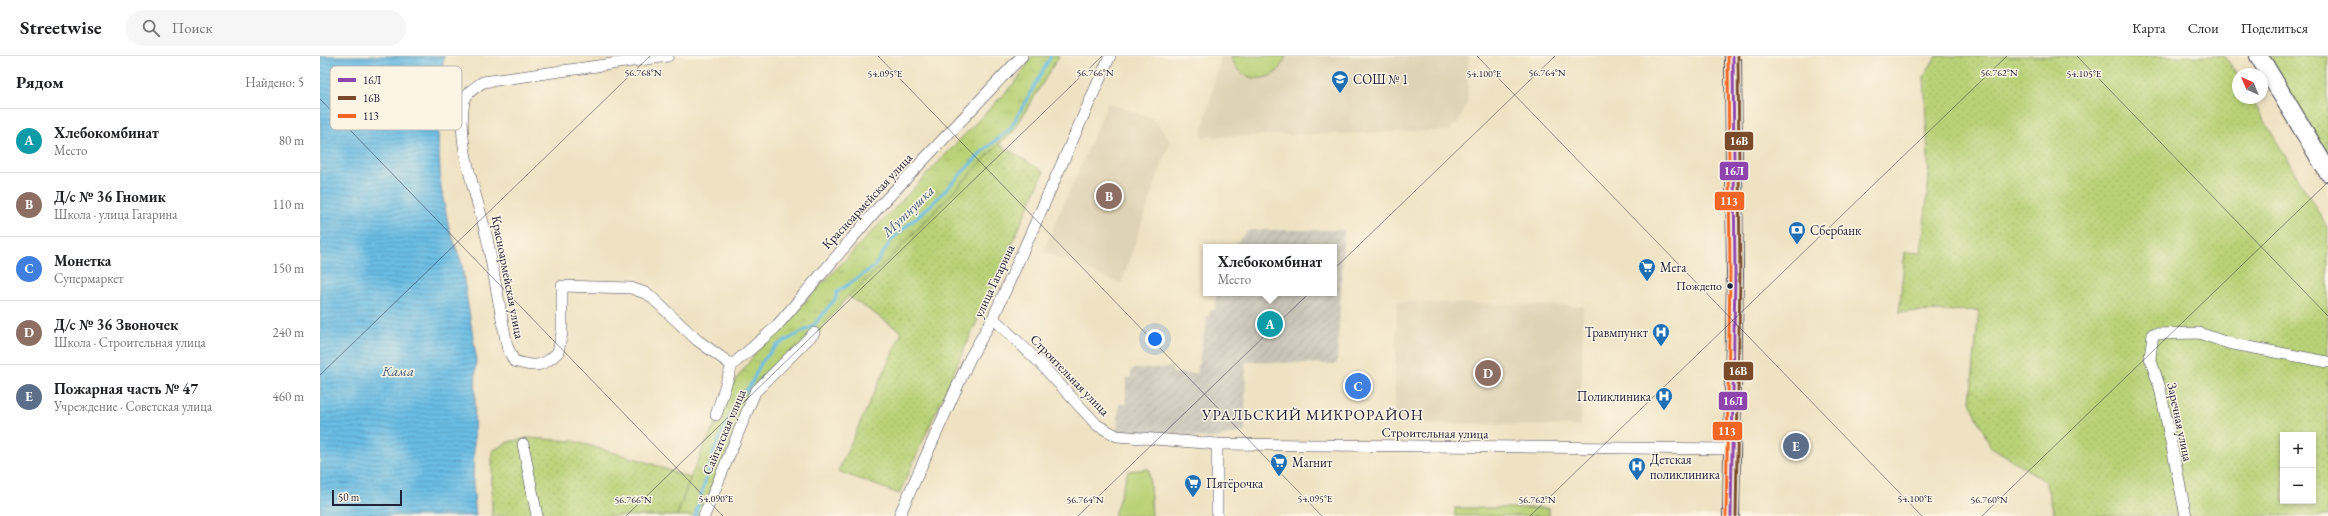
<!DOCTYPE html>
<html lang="ru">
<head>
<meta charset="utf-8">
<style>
	:root { --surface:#fff; --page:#f6f6f6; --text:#202124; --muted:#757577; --line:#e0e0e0; --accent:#1f6fb2 }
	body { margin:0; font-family:"EB Garamond",serif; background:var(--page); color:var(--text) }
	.controls { position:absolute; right:12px; bottom:12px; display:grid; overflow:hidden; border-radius:0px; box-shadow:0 2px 6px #0003 }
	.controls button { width:36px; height:36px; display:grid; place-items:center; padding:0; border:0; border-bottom:1px solid var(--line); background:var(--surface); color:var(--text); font:20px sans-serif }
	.compass { position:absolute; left:1912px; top:12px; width:36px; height:36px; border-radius:50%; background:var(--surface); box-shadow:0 2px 6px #0003; rotate:316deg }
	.scale { position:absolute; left:12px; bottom:10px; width:70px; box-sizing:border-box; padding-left:4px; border:2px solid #22223b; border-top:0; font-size:11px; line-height:14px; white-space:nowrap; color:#22223b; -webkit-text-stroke:3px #fcf5e5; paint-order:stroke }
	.you { position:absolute; left:835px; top:283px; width:14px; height:14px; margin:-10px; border:3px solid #fff; border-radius:50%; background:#1a73e8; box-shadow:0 0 0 6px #1a73e833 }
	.badge { display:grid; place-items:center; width:26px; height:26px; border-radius:50%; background:var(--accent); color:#fff; font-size:13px; font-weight:700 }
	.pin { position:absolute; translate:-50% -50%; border:2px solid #fff; box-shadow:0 1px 4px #0006 }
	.popup { position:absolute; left:883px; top:188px; width:134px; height:52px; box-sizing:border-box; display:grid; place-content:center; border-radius:0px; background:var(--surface); filter:drop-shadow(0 1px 3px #0005); font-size:13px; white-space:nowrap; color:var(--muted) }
	.popup b { font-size:15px; color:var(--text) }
	.popup::after { content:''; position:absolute; left:50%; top:100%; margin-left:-8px; border:8px solid transparent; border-top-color:var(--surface) }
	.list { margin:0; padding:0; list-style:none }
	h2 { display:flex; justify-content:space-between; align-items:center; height:52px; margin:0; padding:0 16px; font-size:17px }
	h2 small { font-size:13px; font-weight:400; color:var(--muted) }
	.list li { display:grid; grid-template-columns:26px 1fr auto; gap:12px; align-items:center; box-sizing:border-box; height:64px; padding:0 16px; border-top:1px solid var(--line) }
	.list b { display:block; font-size:15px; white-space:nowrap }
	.list p { margin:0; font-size:13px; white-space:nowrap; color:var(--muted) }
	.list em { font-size:13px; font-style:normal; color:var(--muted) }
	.icon { flex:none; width:22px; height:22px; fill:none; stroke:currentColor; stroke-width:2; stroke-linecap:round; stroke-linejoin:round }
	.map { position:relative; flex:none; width:2008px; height:460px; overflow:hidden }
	header { display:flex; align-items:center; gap:24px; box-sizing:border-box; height:56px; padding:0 20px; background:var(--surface); border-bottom:1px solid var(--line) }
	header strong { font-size:19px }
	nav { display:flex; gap:22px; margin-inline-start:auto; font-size:14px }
	.search { width:280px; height:36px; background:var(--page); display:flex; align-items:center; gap:10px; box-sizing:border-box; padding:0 14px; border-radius:22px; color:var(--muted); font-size:15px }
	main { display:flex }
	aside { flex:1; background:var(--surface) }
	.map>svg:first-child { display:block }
	.built { fill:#dfd3b5 }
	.industrial { fill:url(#industrial-furrows) }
	.grass { fill:url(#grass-tufts); stroke:#6e7a59 }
	.park { fill:#b9d277; stroke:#6e7a59 }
	.garden { fill:url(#garden-dots); stroke:#6e7a59; fill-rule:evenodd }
	.water { fill:url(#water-rules); stroke:#467090 }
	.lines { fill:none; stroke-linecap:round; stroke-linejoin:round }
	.stream { stroke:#69bde5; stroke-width:3 }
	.street-casing { stroke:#413f4f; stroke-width:12 }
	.secondary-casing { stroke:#413f4f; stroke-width:18 }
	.primary-casing { stroke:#413f4f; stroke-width:20 }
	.street { stroke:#fff; stroke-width:11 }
	.secondary { stroke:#fff; stroke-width:16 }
	.primary { stroke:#fff; stroke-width:18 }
	.bus-1-casing { stroke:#fcf5e5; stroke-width:6 }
	.bus-2-casing { stroke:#fcf5e5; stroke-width:6 }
	.bus-3-casing { stroke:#fcf5e5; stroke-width:6 }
	.bus-1 { stroke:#8e44ad; stroke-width:3 }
	.bus-2 { stroke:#7a4b2a; stroke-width:3 }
	.bus-3 { stroke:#f26522; stroke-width:3 }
	.ticks { fill:none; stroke:#22223b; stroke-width:1; stroke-opacity:0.45 }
	.bus-dot { fill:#22223b; stroke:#fcf5e5; stroke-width:1.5 }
	.labels { text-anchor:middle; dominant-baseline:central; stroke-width:3; stroke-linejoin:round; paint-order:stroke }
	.bus-label { font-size:12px; fill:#22223b; stroke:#fcf5e5; text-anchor:end }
	.poi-label { font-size:13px; fill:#22223b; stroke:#fcf5e5; text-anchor:start }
	.street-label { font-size:13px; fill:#22223b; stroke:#fcf5e5 }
	.water-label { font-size:14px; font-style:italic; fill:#3b5876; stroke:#fcf5e5 }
	.quarter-label { font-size:15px; letter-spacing:1px; fill:#22223b; stroke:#fcf5e5 }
	.key { fill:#fcf5e5; stroke:#bbb6b2; stroke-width:1 }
	.key-label { font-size:11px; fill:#22223b }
	.ticks-label { font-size:10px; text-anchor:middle; fill:#22223b; stroke:#fcf5e5; stroke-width:3; stroke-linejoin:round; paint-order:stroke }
	.line-badge { stroke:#fcf5e5; stroke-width:1.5 }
	.badge-label { font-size:11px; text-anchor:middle; font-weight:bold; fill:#fff }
</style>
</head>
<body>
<header>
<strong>Streetwise</strong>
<div class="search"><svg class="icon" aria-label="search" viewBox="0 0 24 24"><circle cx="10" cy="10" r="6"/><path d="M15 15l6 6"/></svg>Поиск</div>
<nav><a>Карта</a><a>Слои</a><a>Поделиться</a></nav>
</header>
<main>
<aside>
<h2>Рядом<small>Найдено: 5</small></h2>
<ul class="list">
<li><span class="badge" style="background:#0f9aa8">A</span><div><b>Хлебокомбинат</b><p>Место</p></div><em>80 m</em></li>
<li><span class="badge" style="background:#8d6e63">B</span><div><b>Д/с № 36 Гномик</b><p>Школа · улица Гагарина</p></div><em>110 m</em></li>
<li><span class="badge" style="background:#3f7fe0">C</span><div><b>Монетка</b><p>Супермаркет</p></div><em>150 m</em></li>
<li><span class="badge" style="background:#8d6e63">D</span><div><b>Д/с № 36 Звоночек</b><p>Школа · Строительная улица</p></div><em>240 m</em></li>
<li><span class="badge" style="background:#5c6f8a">E</span><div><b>Пожарная часть № 47</b><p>Учреждение · Советская улица</p></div><em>460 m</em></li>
</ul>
</aside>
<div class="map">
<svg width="2008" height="460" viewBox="0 0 2008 460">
	<defs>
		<pattern id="industrial-furrows" width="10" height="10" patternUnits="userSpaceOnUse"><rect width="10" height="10" fill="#c8c4b8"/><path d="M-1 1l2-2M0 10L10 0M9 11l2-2" fill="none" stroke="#aca89f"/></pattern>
		<pattern id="grass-tufts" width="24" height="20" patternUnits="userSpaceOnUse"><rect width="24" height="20" fill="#b9d277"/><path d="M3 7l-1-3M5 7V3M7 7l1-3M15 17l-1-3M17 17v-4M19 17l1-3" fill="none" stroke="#9fb468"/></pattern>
		<pattern id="garden-dots" width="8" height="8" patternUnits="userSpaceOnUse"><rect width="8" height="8" fill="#b9d277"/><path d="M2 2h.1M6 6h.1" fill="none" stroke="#9fb468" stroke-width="1.8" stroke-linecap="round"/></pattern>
		<pattern id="water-rules" width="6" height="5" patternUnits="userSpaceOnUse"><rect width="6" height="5" fill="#69bde5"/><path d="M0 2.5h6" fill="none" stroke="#5699bb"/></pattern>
	</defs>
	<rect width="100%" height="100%" fill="#fcf5e5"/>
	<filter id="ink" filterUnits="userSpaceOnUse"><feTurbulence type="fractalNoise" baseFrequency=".025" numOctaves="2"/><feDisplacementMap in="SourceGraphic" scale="8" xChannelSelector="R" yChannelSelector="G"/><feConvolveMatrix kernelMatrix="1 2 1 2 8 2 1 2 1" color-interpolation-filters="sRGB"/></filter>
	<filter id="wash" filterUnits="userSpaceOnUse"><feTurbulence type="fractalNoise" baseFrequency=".012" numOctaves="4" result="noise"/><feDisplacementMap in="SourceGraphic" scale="16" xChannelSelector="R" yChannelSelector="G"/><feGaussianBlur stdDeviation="0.9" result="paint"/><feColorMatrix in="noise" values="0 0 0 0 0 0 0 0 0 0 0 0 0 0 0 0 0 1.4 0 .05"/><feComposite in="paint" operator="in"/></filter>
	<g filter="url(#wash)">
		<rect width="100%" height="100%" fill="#efe2c2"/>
		<g class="built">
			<path d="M 901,0 L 1149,0 L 1147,48 L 1137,68 L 1126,75 L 881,81 Z"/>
			<path d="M 788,47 L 833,62 L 850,85 L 801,228 L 723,195 Z"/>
			<path d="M 1077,246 L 1263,250 L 1261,370 L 1074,367 Z"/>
		</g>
		<path class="industrial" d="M 929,174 L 1024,174 L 1017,308 L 926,306 L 925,376 L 895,382 L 797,377 L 799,348 L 806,348 L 806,322 L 811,322 L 811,313 L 852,311 L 852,317 L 877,317 L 884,276 L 886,276 L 887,261 L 889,261 L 890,254 L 895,254 L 896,237 L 1014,237 L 1014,191 L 912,191 Z"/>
		<path class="grass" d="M 712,0 L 739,0 L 693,76 L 679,88 L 567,205 L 528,240 L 498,277 L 432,335 L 381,460 L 357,460 L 370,422 L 415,325 L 434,299 L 698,23 Z"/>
		<g class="park">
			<path d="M 911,0 L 966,0 L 958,15 C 940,29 917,22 911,0 Z"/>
			<path d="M 829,413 L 832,460 L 794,460 L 808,415 Z"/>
			<rect x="1135" y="452" width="94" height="8"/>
		</g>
		<g class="garden">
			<path d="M 1616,0 L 1905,0 L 1918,20 L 1918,42 L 1931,42 L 2008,173 L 2008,460 L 1735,460 L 1725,425 L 1670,390 L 1650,345 L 1659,254 L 1579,256 L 1585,196 L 1601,197 L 1609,123 L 1604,20 ZM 1963,379 L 1993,379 L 1993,445 L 1963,445 Z"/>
			<path d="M 1947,0 L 2008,0 L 2008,99 Z"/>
			<path d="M 679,88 L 724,116 L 579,438 L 518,415 L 582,276 L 528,240 L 567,205 Z"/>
			<path d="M 209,382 L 253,385 L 324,405 L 370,422 L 357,460 L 172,460 L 172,395 L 188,386 Z"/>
		</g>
		<path class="water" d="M 0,0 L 124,0 L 117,59 L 121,132 L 129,172 L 141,205 L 156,300 L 153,429 L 156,460 L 0,460 Z"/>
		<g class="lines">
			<path class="stream" d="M 375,460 L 394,395 L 418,343 L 430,330 L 441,307 L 456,290 L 493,270 L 516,242 L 517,236 L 554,211 L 572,183 L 613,147 L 664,94 L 690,73 L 731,0"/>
		</g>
	</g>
	<g filter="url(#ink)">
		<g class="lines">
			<defs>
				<g id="street">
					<path d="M 348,0 L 163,26 C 156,31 146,36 144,45 C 136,90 157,139 167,182 C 174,218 180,254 187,290 L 194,305 C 213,311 223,312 238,296 L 242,277 L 242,230 L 311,232 L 328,238 L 377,284 L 412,309"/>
					<path d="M 673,262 L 719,306 L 777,369 L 797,380 L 897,388 L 1413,393"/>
					<path d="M 396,359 L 412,309 L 455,272 L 559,151 L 702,0"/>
					<path d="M 203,388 L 217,460"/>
					<path d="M 384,460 L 435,336 L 494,277"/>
					<path d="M 579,460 L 650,302 L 673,262 L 790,0"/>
					<path d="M 897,460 L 897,388"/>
					<path d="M 1866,460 L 1840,332 L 1830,302 L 1833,278 L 1879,277 L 1908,287 L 2008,306"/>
				</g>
				<path id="secondary" d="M 1411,460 L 1415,218 L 1413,0"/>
				<path id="primary" d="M 1939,0 L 2008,116"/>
			</defs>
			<use href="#street" class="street-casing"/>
			<use href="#secondary" class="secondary-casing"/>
			<use href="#primary" class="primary-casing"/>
			<use href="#street" class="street"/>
			<use href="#secondary" class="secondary"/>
			<use href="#primary" class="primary"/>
			<defs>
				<path id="bus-1" d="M 1411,460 L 1415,218 L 1413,0"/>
				<path id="bus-2" d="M 1416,460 L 1420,218 L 1418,0"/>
				<path id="bus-3" d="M 1406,460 L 1410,218 L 1408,0"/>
			</defs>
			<use href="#bus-1" class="bus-1-casing"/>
			<use href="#bus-2" class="bus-2-casing"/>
			<use href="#bus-3" class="bus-3-casing"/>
			<use href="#bus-1" class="bus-1"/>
			<use href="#bus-2" class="bus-2"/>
			<use href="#bus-3" class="bus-3"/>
		</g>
	</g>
	<path class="ticks" d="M 558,0 L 1002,460M 1157,0 L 1602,460M 1757,0 L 2008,260M 0,43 L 403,460M 0,319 L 330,0M 306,460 L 782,0M 758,460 L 1235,0M 1210,460 L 1687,0M 1662,460 L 2008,126"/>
	<defs>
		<symbol id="school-pin" viewBox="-11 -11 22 30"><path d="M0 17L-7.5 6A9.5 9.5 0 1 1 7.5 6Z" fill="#1f6fb2" stroke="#fcf5e5"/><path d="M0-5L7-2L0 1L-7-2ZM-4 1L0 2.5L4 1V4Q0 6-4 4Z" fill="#fff"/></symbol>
		<symbol id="bank-pin" viewBox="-11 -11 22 30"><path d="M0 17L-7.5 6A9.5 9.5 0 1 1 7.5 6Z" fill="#1f6fb2" stroke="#fcf5e5"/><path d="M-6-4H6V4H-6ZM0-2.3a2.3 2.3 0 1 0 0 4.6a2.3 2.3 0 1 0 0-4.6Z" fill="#fff"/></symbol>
		<symbol id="supermarket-pin" viewBox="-11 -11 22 30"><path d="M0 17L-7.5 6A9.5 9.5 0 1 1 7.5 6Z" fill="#1f6fb2" stroke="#fcf5e5"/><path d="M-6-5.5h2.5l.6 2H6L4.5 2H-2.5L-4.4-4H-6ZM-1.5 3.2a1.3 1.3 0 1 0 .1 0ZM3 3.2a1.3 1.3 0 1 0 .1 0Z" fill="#fff"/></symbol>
		<symbol id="hospital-pin" viewBox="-11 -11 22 30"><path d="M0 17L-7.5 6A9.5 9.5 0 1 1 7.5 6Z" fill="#1f6fb2" stroke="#fcf5e5"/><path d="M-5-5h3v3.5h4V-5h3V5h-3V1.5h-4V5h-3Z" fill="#fff"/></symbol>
	</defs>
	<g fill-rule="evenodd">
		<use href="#school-pin" x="1010" y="13" width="20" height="27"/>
		<use href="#bank-pin" x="1467" y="164" width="20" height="27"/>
		<use href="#supermarket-pin" x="1317" y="201" width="20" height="27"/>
		<use href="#hospital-pin" x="1331" y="266" width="20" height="27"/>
		<use href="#hospital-pin" x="1334" y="330" width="20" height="27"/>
		<use href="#supermarket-pin" x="949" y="396" width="20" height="27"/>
		<use href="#hospital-pin" x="1307" y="400" width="20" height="27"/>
		<use href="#supermarket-pin" x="863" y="417" width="20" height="27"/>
	</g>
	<circle class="bus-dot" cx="1410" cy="230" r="3.5"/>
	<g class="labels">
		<g class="bus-label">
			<text x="1402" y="230">Пождепо</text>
		</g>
		<g class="poi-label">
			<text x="1033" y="23">СОШ № 1</text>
			<text x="1490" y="174">Сбербанк</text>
			<text x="1340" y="211">Мега</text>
			<text x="1328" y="276" text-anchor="end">Травмпункт</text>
			<text x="1331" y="340" text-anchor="end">Поликлиника</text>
			<text x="1330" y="403">Детская<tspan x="1330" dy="15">поликлиника</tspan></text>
			<text x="972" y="406">Магнит</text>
			<text x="886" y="427">Пятёрочка</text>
		</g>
		<g class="street-label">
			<text transform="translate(547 145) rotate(-47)">Красноармейская улица</text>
			<text transform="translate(188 221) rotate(79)">Красноармейская улица</text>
			<text transform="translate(674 225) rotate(-65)">улица Гагарина</text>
			<text transform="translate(750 319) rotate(46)">Строительная улица</text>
			<text transform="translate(1860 366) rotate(78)">Заречная улица</text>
			<text transform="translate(404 376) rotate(-67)">Сайгатская улица</text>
			<text transform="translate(1115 377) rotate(1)">Строительная улица</text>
		</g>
		<g class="water-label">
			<text transform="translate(588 155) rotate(-44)">Мутнушка</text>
			<text x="78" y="315">Кама</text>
		</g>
		<g class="quarter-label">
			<text x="993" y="358">УРАЛЬСКИЙ МИКРОРАЙОН</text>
		</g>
	</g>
	<rect x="10" y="10" width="132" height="64" rx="6" class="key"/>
	<rect x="18" y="22" width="18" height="4" fill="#8e44ad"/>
	<rect x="18" y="40" width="18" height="4" fill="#7a4b2a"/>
	<rect x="18" y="58" width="18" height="4" fill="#f26522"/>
	<g class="key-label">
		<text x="43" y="28">16Л</text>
		<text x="43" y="46">16В</text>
		<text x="43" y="64">113</text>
	</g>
	<g class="ticks-label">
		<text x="323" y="20">56.768°N</text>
		<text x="775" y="20">56.766°N</text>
		<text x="1227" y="20">56.764°N</text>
		<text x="1679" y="20">56.762°N</text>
		<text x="565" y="21">54.095°E</text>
		<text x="1164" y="21">54.100°E</text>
		<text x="1764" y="21">54.105°E</text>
		<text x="396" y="446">54.090°E</text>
		<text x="995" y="446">54.095°E</text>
		<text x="1595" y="446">54.100°E</text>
		<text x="313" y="447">56.766°N</text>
		<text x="765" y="447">56.764°N</text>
		<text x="1217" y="447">56.762°N</text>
		<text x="1669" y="447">56.760°N</text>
	</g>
	<g class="line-badge">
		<rect x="1404" y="75" width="30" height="20" rx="4" fill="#7a4b2a"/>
		<rect x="1399" y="105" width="30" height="20" rx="4" fill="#8e44ad"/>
		<rect x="1394" y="135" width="31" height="20" rx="4" fill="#f26522"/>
		<rect x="1403" y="305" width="31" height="20" rx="4" fill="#7a4b2a"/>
		<rect x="1398" y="335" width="30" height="20" rx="4" fill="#8e44ad"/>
		<rect x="1392" y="365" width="31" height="20" rx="4" fill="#f26522"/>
	</g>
	<g class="badge-label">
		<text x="1419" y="89">16В</text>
		<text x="1414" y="119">16Л</text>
		<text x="1409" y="149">113</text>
		<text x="1418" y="319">16В</text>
		<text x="1413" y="349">16Л</text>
		<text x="1407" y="379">113</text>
	</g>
</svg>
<div class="controls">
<button>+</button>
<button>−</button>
</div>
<svg class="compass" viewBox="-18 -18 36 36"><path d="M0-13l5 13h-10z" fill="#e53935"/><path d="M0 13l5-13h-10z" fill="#757577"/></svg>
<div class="scale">50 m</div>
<div class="you"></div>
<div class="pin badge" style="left:950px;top:268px;background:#0f9aa8">A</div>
<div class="popup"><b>Хлебокомбинат</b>Место</div>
<div class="pin badge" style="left:789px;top:140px;background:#8d6e63">B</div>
<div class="pin badge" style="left:1038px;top:330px;background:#3f7fe0">C</div>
<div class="pin badge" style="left:1168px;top:317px;background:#8d6e63">D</div>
<div class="pin badge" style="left:1476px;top:390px;background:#5c6f8a">E</div>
</div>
</main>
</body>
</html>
